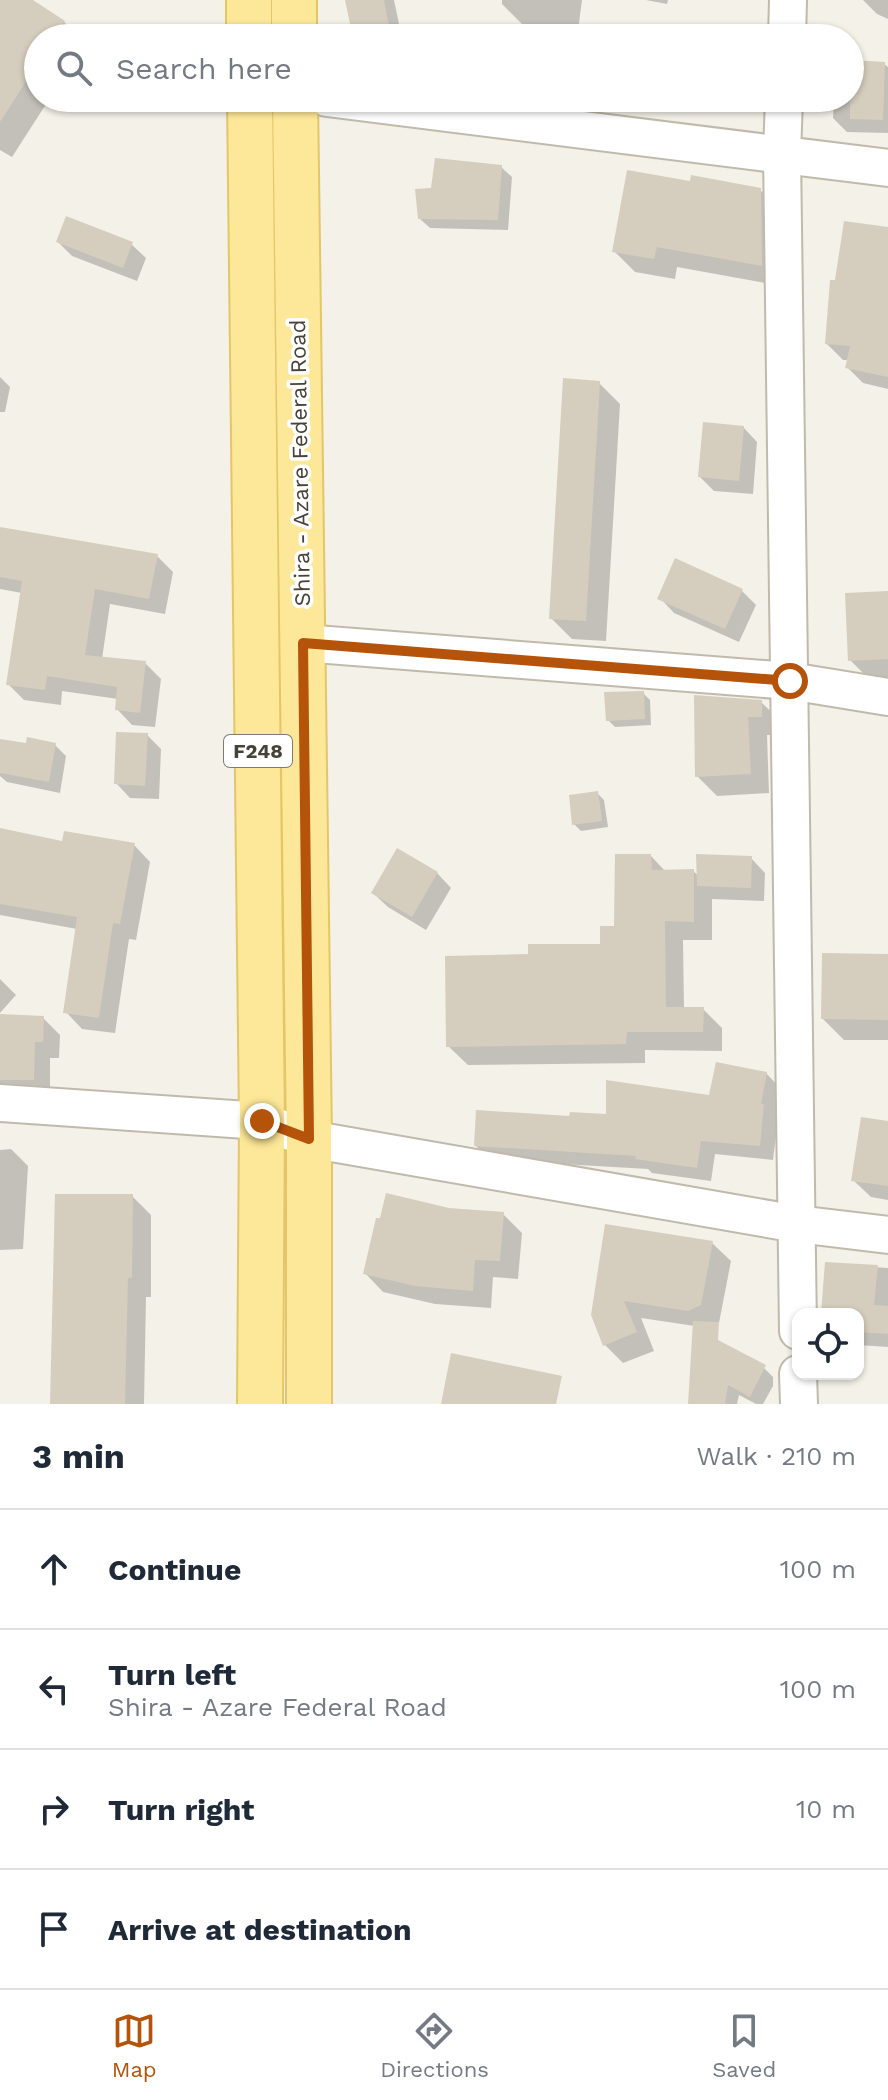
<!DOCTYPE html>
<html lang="en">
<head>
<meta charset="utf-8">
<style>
	:root { --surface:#fff; --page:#f2f2f3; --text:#1f2937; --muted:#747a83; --line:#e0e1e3; --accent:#b45309 }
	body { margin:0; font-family:"Work Sans",sans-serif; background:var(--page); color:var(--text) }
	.controls { position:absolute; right:24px; bottom:24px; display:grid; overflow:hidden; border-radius:16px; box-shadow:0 2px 6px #0004 }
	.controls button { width:72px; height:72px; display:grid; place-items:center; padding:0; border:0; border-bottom:2px solid var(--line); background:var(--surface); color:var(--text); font:40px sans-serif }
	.stop { position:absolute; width:24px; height:24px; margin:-18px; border:6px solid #b45309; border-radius:50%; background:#fff }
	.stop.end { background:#b45309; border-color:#fff; box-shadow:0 2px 8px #0008 }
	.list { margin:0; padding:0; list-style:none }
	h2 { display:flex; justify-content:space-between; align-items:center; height:104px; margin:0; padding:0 32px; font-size:34px }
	h2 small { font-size:26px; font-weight:400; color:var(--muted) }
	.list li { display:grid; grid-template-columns:52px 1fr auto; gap:24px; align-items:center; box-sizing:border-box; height:120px; padding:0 32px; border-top:2px solid var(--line) }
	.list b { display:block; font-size:30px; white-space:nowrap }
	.list p { margin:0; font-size:26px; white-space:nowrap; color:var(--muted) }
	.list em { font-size:26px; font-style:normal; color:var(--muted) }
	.icon { flex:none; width:44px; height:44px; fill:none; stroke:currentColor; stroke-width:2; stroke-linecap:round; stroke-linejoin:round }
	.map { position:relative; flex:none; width:888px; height:1404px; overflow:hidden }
	.search { position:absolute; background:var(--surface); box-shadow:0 2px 6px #0004; left:24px; right:24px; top:24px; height:88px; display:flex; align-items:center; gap:20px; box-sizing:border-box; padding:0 28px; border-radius:44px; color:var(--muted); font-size:30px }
	.sheet { height:584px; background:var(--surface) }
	nav { display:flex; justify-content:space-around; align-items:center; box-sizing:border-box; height:112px; border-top:2px solid var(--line); background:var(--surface); font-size:22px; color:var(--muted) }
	nav a { display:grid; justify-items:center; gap:4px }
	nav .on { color:var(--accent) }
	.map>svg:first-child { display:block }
	.shadow { fill:#0003 }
	.building { fill:#d5cebe }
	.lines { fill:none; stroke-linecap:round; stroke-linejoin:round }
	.minor-casing { stroke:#bfbaab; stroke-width:40 }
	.major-casing { stroke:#e3c668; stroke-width:48 }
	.minor { stroke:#fff; stroke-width:36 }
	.major { stroke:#fde798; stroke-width:44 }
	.route { stroke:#b45309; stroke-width:10 }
	.labels { text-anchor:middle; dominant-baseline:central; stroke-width:7; stroke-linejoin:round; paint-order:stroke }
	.shield { fill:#fff; stroke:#7e7b73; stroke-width:2 }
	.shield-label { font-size:20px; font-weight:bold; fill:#474237 }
	.street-label { font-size:22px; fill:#474237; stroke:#fff }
</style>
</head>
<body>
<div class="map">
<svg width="888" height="1404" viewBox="0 0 888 1404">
	<rect width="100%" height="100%" fill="#f4f1e8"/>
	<g class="shadow">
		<path d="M 0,0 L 29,0 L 64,22 L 80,38 L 38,38 L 38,98 L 50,98 L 12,157 L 0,150 Z"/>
		<path d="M 347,0 L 394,0 L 402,38 L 355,38 Z"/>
		<path d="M 502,0 L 582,0 L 578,31 L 522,24 L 502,4 Z"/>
		<path d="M 646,0 L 668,0 L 667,4 Z"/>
		<path d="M 863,0 L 888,0 L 888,19 L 877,14 Z"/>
		<path d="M 850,62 L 884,64 L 888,67 L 888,133 L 847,132 L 833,118 L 834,98 L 850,98 Z"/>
		<path d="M 501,167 L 512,177 L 508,230 L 430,228 L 419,218 Z"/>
		<path d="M 692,184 L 760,190 L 782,211 L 782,286 L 677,267 L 675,279 L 635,272 L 614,251 Z"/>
		<path d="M 888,229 L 888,389 L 863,383 L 847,367 L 849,360 L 843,360 L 827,344 Z"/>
		<path d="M 58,242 L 131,244 L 146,258 L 137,281 L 72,256 Z"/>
		<path d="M 0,377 L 10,387 L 5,412 L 0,412 Z"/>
		<path d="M 599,383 L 620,404 L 606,641 L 572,639 L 551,618 Z"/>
		<path d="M 743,427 L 757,442 L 753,494 L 714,491 L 700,477 Z"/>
		<path d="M 0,530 L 157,556 L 173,572 L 165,614 L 110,604 L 102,659 L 145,663 L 161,679 L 155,727 L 132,725 L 117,709 L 118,699 L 62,691 L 61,705 L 24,700 L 8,684 L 22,593 L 0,589 Z"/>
		<path d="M 742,591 L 756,605 L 739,642 L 674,613 L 660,598 Z"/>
		<path d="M 888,593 L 888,678 L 869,679 L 850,660 Z"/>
		<path d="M 643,693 L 650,700 L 651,725 L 615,727 L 608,720 Z"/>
		<path d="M 696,697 L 761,702 L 781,721 L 781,735 L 767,735 L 769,793 L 717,796 L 697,776 Z"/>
		<path d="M 147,735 L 161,749 L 159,799 L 130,798 L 116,783 Z"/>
		<path d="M 0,741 L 27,745 L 55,745 L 66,756 L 60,793 L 7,782 L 0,776 Z"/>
		<path d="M 597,793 L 604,800 L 608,827 L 581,831 L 574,824 Z"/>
		<path d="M 0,830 L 64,844 L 134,845 L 150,862 L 136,940 L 129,939 L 115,1033 L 82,1029 L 66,1012 L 77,929 L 0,915 Z"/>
		<path d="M 651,856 L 666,872 L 693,871 L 699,876 L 751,858 L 765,873 L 764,901 L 712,899 L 712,940 L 683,940 L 684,1009 L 703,1009 L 722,1028 L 722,1051 L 645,1050 L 645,1063 L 468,1065 L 448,1046 L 530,956 L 602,946 L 616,928 Z"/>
		<path d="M 437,873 L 451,888 L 426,930 L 388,907 L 373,893 Z"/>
		<path d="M 888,956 L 888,1040 L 844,1040 L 823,1019 Z"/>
		<path d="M 0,979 L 16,995 L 0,1013 Z"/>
		<path d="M 0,1016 L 43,1018 L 60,1035 L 59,1058 L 50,1058 L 50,1096 L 0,1095 Z"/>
		<path d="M 766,1073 L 780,1088 L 775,1117 L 778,1120 L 773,1160 L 715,1154 L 711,1181 L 652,1173 L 648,1169 L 490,1160 L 476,1146 L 571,1118 L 608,1116 L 711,1098 Z"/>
		<path d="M 888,1123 L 888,1200 L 871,1197 L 853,1180 Z"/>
		<path d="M 11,1149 L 28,1166 L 23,1249 L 0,1250 L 0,1150 Z"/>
		<path d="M 132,1196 L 151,1215 L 151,1297 L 146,1297 L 144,1404 L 52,1404 Z"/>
		<path d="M 449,1210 L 503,1214 L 522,1233 L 518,1279 L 493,1277 L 491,1308 L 435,1304 L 383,1292 L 365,1273 Z"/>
		<path d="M 712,1243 L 731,1261 L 719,1323 L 708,1328 L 641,1318 L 654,1351 L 623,1363 L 605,1345 L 593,1315 Z"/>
		<path d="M 827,1264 L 888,1268 L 888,1347 L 858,1345 L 858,1314 L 823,1314 Z"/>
		<path d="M 761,1365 L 773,1377 L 773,1386 L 763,1404 L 756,1404 L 739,1395 L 737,1404 L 690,1404 Z"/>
	</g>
	<g class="building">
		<path d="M 0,0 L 33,0 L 65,21 L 54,38 L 38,38 L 38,63 L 0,122 Z"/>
		<path d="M 345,0 L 384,0 L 391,38 L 353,38 Z"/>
		<path d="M 850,60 L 885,62 L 883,120 L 850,119 Z"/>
		<path d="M 435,158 L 502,165 L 498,220 L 418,219 L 415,189 L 431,188 Z"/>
		<path d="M 627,170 L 690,181 L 691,175 L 761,188 L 762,266 L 657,247 L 654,259 L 612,252 Z"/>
		<path d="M 66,216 L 133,242 L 123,268 L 56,242 Z"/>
		<path d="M 844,221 L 888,227 L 888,377 L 845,368 L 850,346 L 825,344 L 830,280 L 835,280 Z"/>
		<path d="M 563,378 L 600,381 L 586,621 L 549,619 Z"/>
		<path d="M 703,422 L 744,426 L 739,481 L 698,477 Z"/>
		<path d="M 0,527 L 158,554 L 149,599 L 95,589 L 85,655 L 146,661 L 140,713 L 115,710 L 117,687 L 47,676 L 45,690 L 6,685 L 22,581 L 0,577 Z"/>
		<path d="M 675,558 L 743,589 L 725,629 L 657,599 Z"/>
		<path d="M 888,591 L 888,659 L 848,661 L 845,593 Z"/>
		<path d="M 644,691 L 645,719 L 606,721 L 604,692 Z"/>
		<path d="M 694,695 L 762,700 L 762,717 L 748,717 L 751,774 L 695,777 Z"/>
		<path d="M 116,732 L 148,733 L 145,786 L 114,784 Z"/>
		<path d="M 27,737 L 56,743 L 49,782 L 0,773 L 0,739 L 26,743 Z"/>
		<path d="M 598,791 L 602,821 L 572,825 L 569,795 Z"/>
		<path d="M 0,828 L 62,841 L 64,831 L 135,843 L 120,924 L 113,923 L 99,1018 L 63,1013 L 77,917 L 0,904 Z"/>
		<path d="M 397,848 L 438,872 L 412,917 L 371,893 Z"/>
		<path d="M 615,854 L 651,854 L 652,870 L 694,869 L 694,922 L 665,921 L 666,1007 L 704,1007 L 703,1032 L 627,1032 L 626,1044 L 446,1047 L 445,956 L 528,954 L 528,944 L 600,944 L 600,926 L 614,926 Z"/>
		<path d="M 696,854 L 752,856 L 751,888 L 697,886 Z"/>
		<path d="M 822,953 L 888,954 L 888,1020 L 821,1019 Z"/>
		<path d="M 0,1014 L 44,1016 L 43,1042 L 35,1042 L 34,1080 L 0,1080 Z"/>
		<path d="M 716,1062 L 767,1072 L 761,1104 L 764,1104 L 760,1146 L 701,1141 L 697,1168 L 635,1159 L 636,1156 L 474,1146 L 476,1110 L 569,1116 L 570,1112 L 606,1114 L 606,1080 L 709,1095 Z"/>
		<path d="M 861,1117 L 888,1121 L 888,1186 L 851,1181 Z"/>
		<path d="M 386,1193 L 449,1208 L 504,1212 L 500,1261 L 475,1260 L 473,1291 L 415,1286 L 363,1274 L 376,1218 L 380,1218 Z"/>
		<path d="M 55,1194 L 133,1194 L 132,1278 L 128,1278 L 125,1404 L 50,1404 Z"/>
		<path d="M 605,1224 L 713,1241 L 701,1305 L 688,1311 L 624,1301 L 637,1332 L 603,1346 L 591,1315 Z"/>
		<path d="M 825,1262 L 878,1265 L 874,1305 L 888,1306 L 888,1334 L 858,1332 L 858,1314 L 821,1314 Z"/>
		<path d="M 693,1321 L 719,1322 L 718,1340 L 766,1365 L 750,1397 L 728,1385 L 725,1404 L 688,1404 Z"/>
		<path d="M 451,1353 L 562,1376 L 556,1404 L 441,1404 Z"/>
	</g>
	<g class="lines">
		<defs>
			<g id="minor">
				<path d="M 787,38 L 788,0"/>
				<path d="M 327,98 L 888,168"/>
				<path d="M 784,98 L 782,154 L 798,1331"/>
				<path d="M 303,643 L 790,681 L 888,697"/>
				<path d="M 0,1103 L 262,1121 L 309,1139 L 797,1224 L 888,1235"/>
				<path d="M 798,1374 L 799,1404"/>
			</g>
			<g id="major">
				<path d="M 249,0 L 249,38"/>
				<path d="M 294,0 L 294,38"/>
				<path d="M 250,98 L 262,1121 L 260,1404"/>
				<path d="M 295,98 L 309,1139 L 309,1404"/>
			</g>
		</defs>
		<use href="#minor" class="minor-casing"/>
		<use href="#major" class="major-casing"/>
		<use href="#minor" class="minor"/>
		<use href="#major" class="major"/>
	</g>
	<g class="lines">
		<path class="route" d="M 262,1121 L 309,1139 L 303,643 L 790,681"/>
	</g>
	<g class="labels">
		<rect class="shield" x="224" y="735" width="68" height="32" rx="6"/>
		<g class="shield-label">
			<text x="258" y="751">F248</text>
		</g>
		<g class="street-label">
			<text transform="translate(300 463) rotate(-91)">Shira - Azare Federal Road</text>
		</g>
	</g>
</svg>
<div class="controls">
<button><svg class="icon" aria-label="locate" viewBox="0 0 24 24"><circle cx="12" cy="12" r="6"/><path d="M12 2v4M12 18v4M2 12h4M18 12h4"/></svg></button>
</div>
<div class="stop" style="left:790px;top:681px"></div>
<div class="stop end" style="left:262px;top:1121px"></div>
<div class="search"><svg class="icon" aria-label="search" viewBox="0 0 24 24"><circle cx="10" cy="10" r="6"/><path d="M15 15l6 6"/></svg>Search here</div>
</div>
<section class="sheet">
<h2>3 min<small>Walk · 210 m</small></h2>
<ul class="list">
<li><svg class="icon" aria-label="ahead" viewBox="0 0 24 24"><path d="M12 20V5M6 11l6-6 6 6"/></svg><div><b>Continue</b></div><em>100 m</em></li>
<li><svg class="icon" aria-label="left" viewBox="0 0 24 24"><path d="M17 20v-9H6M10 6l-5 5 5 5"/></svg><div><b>Turn left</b><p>Shira - Azare Federal Road</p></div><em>100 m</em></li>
<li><svg class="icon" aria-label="right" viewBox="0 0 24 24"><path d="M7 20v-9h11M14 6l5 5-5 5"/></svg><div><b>Turn right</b></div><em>10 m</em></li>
<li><svg class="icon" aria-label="arrive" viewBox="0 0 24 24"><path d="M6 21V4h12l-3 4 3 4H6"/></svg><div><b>Arrive at destination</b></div></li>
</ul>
</section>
<nav>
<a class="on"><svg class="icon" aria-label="map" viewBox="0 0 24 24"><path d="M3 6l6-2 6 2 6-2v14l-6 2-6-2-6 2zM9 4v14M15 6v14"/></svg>Map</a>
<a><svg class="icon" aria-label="directions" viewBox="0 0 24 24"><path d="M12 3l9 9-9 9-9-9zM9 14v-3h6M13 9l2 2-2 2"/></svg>Directions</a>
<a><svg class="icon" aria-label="saved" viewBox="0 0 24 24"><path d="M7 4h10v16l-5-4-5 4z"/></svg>Saved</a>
</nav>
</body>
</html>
